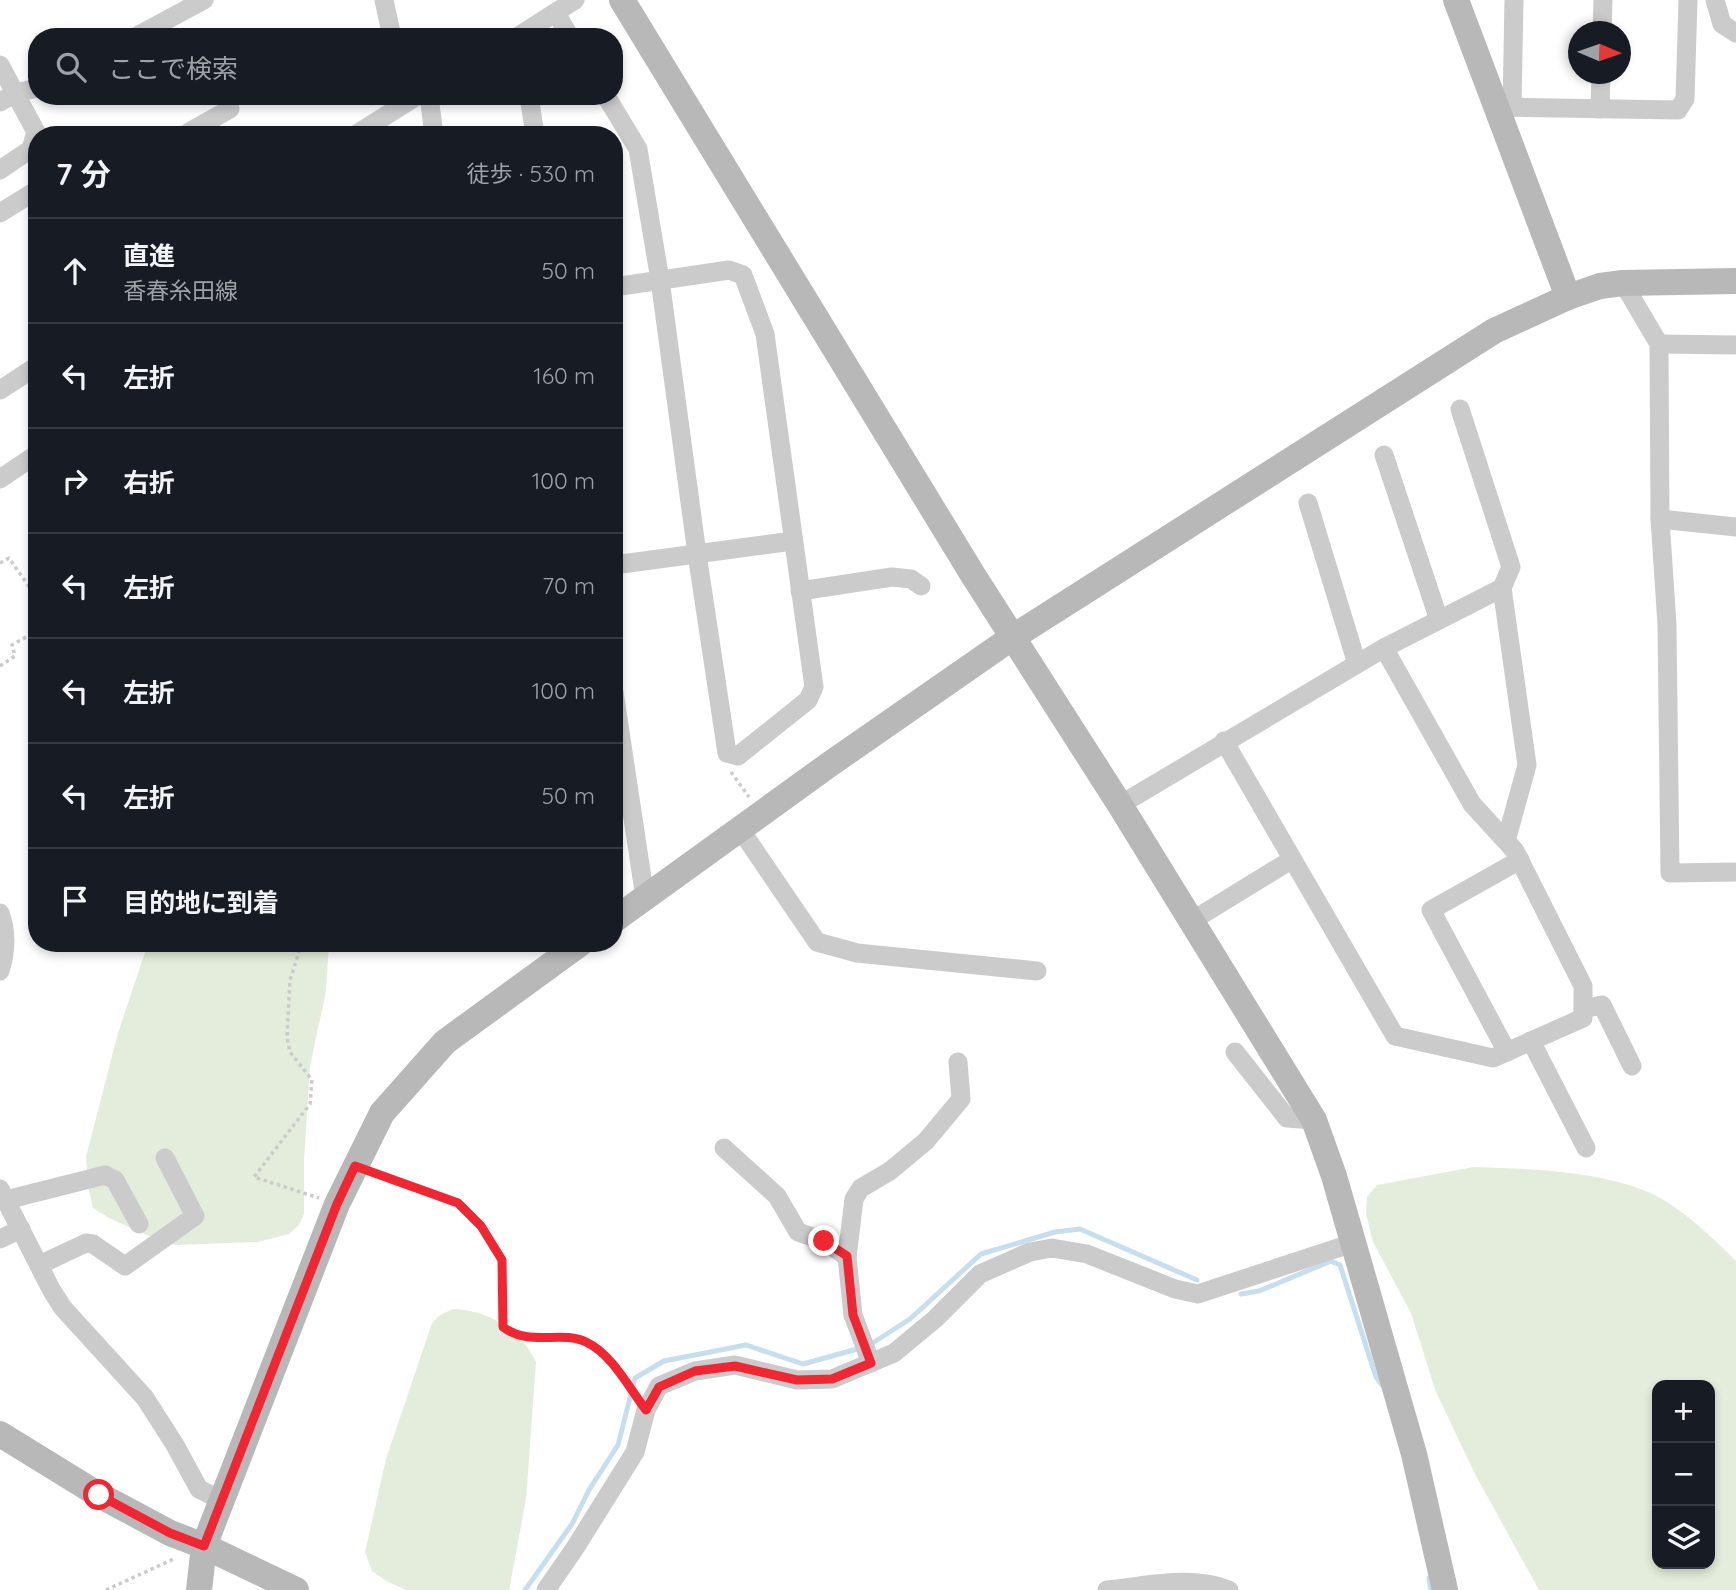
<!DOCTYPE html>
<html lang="ja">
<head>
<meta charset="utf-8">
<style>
	:root { --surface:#171b24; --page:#242831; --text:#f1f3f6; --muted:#9ea1a6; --line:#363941 }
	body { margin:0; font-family:Quicksand,"Noto Sans JP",sans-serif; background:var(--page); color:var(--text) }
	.controls { position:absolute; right:21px; bottom:21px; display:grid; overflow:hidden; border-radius:14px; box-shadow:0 4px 10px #0003 }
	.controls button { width:63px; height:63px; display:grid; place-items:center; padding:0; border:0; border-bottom:2px solid var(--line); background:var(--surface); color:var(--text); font:35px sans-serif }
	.compass { position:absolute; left:1568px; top:21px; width:63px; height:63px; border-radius:50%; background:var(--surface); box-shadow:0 4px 10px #0003; rotate:92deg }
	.stop { position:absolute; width:21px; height:21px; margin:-16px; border:5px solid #f02632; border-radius:50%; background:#fff }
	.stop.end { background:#f02632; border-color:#fff; box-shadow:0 2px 7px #0008 }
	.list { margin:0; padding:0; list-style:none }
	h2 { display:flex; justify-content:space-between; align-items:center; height:91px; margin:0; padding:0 28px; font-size:30px }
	h2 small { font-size:23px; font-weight:400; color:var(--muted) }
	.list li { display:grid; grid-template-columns:46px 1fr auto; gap:21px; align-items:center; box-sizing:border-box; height:105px; padding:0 28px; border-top:2px solid var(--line) }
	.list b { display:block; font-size:26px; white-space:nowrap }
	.list p { margin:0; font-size:23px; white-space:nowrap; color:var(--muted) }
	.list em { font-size:23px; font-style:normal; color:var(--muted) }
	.icon { flex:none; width:38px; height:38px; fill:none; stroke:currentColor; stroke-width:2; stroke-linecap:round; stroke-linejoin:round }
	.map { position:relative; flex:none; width:1736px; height:1590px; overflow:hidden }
	.search { position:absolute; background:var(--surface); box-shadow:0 4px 10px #0003; left:28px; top:28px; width:595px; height:77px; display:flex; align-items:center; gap:18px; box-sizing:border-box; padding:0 24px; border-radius:28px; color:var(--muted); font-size:26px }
	.panel { position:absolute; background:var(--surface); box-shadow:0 4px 10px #0003; left:28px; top:126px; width:595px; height:826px; border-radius:28px }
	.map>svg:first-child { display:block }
	.green { fill:#e4eddb; fill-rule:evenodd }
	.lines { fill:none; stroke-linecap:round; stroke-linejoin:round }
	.stream { stroke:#c6deee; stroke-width:5 }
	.path { stroke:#cbcbcb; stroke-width:3.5; stroke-dasharray:3.5 3.5; stroke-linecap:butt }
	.street { stroke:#cbcbcb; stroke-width:19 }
	.secondary { stroke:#b8b8b8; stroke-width:26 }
	.route { stroke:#f02632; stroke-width:9 }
</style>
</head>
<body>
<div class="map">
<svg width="1736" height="1590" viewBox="0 0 1736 1590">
	<rect width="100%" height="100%" fill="#fff"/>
	<g class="green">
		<path d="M 148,943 L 329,943 L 326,991 L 310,1066 L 304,1160 L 304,1214 L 299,1225 L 289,1234 L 258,1242 L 176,1245 L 149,1236 L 109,1218 L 93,1208 L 89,1191 L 86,1157 L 118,1033 Z"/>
		<path d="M 1474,1167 C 1530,1169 1590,1170 1643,1190 C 1676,1202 1712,1237 1736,1261 L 1736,1590 L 1539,1590 L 1475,1474 L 1436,1392 L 1411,1313 L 1373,1242 L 1366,1214 L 1367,1197 L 1377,1185 ZM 1657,1385 L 1710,1385 L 1710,1564 L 1657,1564 Z"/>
		<path d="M 453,1309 C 488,1310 521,1330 536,1362 L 526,1499 L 509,1590 L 406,1590 L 388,1582 L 372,1571 L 365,1552 L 386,1459 L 432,1323 L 440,1315 Z"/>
	</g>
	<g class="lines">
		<g class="stream">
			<path d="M 1241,1294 L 1259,1291 L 1331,1261 L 1340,1265 L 1376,1377 L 1382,1385"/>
			<path d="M 1429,1578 L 1431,1590"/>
			<path d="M 525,1590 L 572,1524 L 589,1490 L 618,1445 L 635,1378 L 664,1361 L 746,1345 L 803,1364 L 868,1346 L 910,1319 L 981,1254 L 1055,1232 L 1080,1229 L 1197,1280"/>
		</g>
		<g class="path">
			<path d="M 0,563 L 9,558 L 37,598"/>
			<path d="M 0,666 L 15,656 L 12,645 L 37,631"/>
			<path d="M 731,772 L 749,797"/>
			<path d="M 302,943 L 290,980 L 287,1037 L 290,1052 L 312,1080 L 310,1104 L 254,1177 L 319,1198"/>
			<path d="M 373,1172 L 458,1203 L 481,1226 L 502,1260 L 503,1327 C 527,1346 556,1332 583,1340 C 606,1347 622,1378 635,1397"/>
			<path d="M 106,1590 L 176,1558"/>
		</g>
		<g class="street">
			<path d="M 384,0 L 392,37"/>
			<path d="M 1715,0 L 1722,24 L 1736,33"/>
			<path d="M 556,13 L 570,37"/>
			<path d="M 1602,32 L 1603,0"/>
			<path d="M 135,37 L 204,0"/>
			<path d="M 517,37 L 575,0"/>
			<path d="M 0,65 L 36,132 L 31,149 L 0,170"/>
			<path d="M 429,96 L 434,135"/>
			<path d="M 529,96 L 535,135"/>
			<path d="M 606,96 L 638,149 L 660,280 L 697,554 L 727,753 L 738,756 L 808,700 L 814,687 L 765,334 L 743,275 L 729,270 L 614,287"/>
			<path d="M 0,102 L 16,93 L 37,88"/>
			<path d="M 1495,107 L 1678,110 L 1685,99 L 1688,0"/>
			<path d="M 1512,107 L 1514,0"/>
			<path d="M 1600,109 L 1601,74"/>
			<path d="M 189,132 L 230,109"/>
			<path d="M 355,135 L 417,96"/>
			<path d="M 0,213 L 37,190"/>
			<path d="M 1623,283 L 1659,344 L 1660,519 L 1667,625 L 1670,873 L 1736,872"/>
			<path d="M 1659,344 L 1736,345"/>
			<path d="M 0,390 L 37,366"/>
			<path d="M 1460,409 L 1511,567 L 1502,588 L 1527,765 L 1506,841"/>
			<path d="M 1384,455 L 1439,620"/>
			<path d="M 0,479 L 37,454"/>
			<path d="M 1308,503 L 1357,664"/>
			<path d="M 1660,519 L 1736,527"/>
			<path d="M 614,565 L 793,541"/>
			<path d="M 800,591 L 892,577 L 911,579 L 921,586"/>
			<path d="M 614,692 L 645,898"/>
			<path d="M 1224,741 L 1395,1036 L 1493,1058 L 1583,1018 L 1583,986 L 1515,851 L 1472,804 L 1384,648"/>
			<path d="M 1120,805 L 1384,648 L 1502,588"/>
			<path d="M 740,829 L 817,942 L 857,953 L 1037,971"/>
			<path d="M 0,913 C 7,932 6,952 0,971"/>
			<path d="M 1190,922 L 1291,860"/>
			<path d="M 1583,1009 L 1602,1005 L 1632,1066"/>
			<path d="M 1531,1041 L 1586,1148"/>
			<path d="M 1235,1052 L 1287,1118 L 1314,1120"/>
			<path d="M 1507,1052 L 1431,910 L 1520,860"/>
			<path d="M 724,1148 L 777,1196 L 798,1232 L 824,1241 L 847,1257"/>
			<path d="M 0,1189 L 52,1291 L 63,1308 L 145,1398 L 175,1445 L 199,1489 L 221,1500"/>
			<path d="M 6,1200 L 105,1175 L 115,1180 L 139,1224"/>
			<path d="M 0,1239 L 21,1229"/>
			<path d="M 39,1265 L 86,1243 L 93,1244 L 125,1266 L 195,1216 L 165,1158"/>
			<path d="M 871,1363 L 853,1315 L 847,1257 L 854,1199 L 861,1188 L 890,1171 L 926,1141 L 961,1099 L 958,1062"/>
			<path d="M 546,1590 L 575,1548 L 635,1452 L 646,1410 L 659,1386 L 695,1371 L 735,1365 L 797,1380 L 832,1379 L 894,1353 L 935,1319 L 980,1274 L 1030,1252 L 1052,1248 L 1087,1254 L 1175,1289 L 1198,1294 L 1353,1243"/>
			<path d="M 1107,1590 C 1148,1586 1190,1575 1229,1590"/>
		</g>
		<g class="secondary">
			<path d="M 622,0 L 973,575 L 1120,805 L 1314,1120 L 1334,1176 L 1414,1454 L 1445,1590"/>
			<path d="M 1456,0 L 1568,297"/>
			<path d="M 614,920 L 830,764 L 1013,637 L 1494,331 L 1568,297 L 1600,286 L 1623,283 L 1736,281"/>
			<path d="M 0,1434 L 99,1495 L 170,1533 L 204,1546 L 296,1590"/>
			<path d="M 199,1590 L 204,1546 L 337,1204 L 382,1113 L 445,1042 L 581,943"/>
		</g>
	</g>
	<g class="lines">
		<path class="route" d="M 99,1495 L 170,1533 L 204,1546 L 337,1204 L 355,1166 L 458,1203 L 481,1226 L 502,1260 L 503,1327 C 529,1347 561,1330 586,1342 C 612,1354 629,1388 646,1410 L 659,1387 L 695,1371 L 735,1366 L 797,1380 L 832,1379 L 871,1363 L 853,1315 L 847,1256 L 824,1241"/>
	</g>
</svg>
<div class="controls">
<button>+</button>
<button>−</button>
<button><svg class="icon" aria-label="layers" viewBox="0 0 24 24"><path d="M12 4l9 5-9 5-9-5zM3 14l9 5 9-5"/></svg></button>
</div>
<svg class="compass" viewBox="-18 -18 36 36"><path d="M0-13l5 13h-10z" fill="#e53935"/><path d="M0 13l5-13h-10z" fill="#9ea1a6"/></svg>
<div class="stop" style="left:99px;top:1495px"></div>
<div class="stop end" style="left:824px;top:1241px"></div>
<div class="search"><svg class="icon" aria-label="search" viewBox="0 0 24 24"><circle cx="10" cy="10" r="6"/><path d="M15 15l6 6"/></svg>ここで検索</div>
<section class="panel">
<h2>7 分<small>徒歩 · 530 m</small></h2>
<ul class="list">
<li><svg class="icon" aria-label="ahead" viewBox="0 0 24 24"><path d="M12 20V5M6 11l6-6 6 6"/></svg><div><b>直進</b><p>香春糸田線</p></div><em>50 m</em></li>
<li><svg class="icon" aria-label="left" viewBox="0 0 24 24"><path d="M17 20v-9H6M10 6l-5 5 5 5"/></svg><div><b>左折</b></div><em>160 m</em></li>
<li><svg class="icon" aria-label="right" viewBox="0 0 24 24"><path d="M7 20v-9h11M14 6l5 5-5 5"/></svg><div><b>右折</b></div><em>100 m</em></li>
<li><svg class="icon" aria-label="left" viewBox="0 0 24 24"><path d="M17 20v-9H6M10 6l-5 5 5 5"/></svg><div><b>左折</b></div><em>70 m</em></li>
<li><svg class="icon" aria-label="left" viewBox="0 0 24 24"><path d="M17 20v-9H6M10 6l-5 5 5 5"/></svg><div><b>左折</b></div><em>100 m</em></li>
<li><svg class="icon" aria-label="left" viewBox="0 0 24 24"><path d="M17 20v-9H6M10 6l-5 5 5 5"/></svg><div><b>左折</b></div><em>50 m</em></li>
<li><svg class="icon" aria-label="arrive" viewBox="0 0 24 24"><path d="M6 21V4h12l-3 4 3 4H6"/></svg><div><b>目的地に到着</b></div></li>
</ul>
</section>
</div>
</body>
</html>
